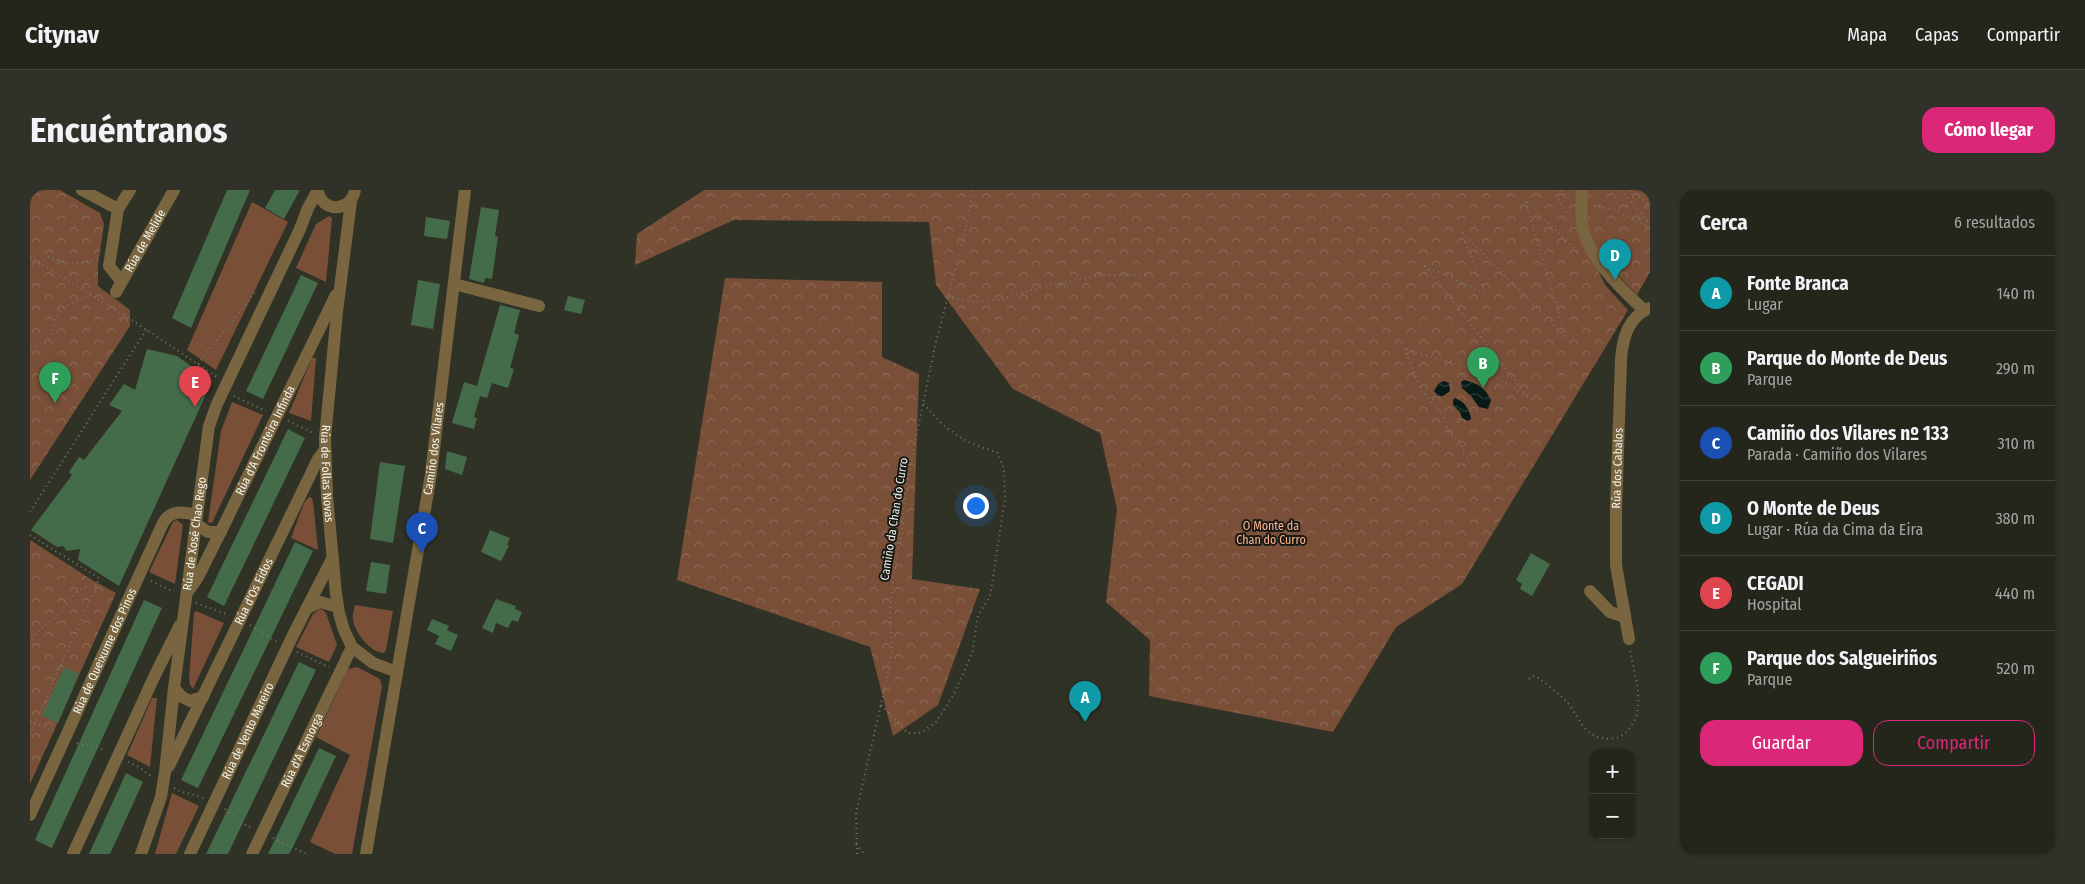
<!DOCTYPE html>
<html lang="es">
<head>
<meta charset="utf-8">
<style>
	:root { --surface:#24261c; --page:#303229; --text:#f1f3f6; --muted:#a3a5a3; --line:#41433b; --accent:#db2777 }
	body { margin:0; font-family:"Fira Sans Condensed",sans-serif; background:var(--page); color:var(--text) }
	.controls { position:absolute; right:15px; bottom:15px; display:grid; overflow:hidden; border-radius:10px; box-shadow:0 1px 4px #0004 }
	.controls button { width:45px; height:45px; display:grid; place-items:center; padding:0; border:0; border-bottom:1px solid var(--line); background:var(--surface); color:var(--text); font:25px sans-serif }
	.you { position:absolute; left:945px; top:315px; width:18px; height:18px; margin:-12px; border:4px solid #fff; border-radius:50%; background:#1a73e8; box-shadow:0 0 0 8px #1a73e833 }
	.badge { display:grid; place-items:center; width:32px; height:32px; border-radius:50%; background:var(--accent); color:#fff; font-size:16px; font-weight:700 }
	.pin { position:absolute; translate:-50% -41px; filter:drop-shadow(0 1px 2px #0008) }
	.pin::after { content:''; position:absolute; top:26px; width:18px; height:15px; background:inherit; clip-path:polygon(0 0,100% 0,50% 100%) }
	.list { margin:0; padding:0; list-style:none }
	h2 { display:flex; justify-content:space-between; align-items:center; height:65px; margin:0; padding:0 20px; font-size:21px }
	h2 small { font-size:16px; font-weight:400; color:var(--muted) }
	.list li { display:grid; grid-template-columns:32px 1fr auto; gap:15px; align-items:center; box-sizing:border-box; height:75px; padding:0 20px; border-top:1px solid var(--line) }
	.list b { display:block; font-size:19px; white-space:nowrap }
	.list p { margin:0; font-size:16px; white-space:nowrap; color:var(--muted) }
	.list em { font-size:16px; font-style:normal; color:var(--muted) }
	.actions { display:flex; gap:10px; padding:15px 20px }
	.actions a { flex:1; padding:11px 0; border:1px solid var(--accent); border-radius:15px; text-align:center; font-size:18px; color:var(--accent) }
	.actions .main { background:var(--accent); color:#fff }
	.map { position:relative; flex:none; width:1620px; height:664px; overflow:hidden; border-radius:15px }
	header { display:flex; align-items:center; gap:30px; box-sizing:border-box; height:70px; padding:0 25px; background:var(--surface); border-bottom:1px solid var(--line) }
	header strong { font-size:24px }
	nav { display:flex; gap:28px; margin-inline-start:auto; font-size:18px }
	.intro { display:flex; align-items:center; justify-content:space-between; box-sizing:border-box; height:120px; padding:0 30px }
	h1 { margin:0; font-size:35px }
	.button { padding:12px 22px; border-radius:15px; background:var(--accent); color:#fff; font-size:18px; font-weight:700 }
	main { display:flex; gap:30px; padding:0 30px }
	aside { flex:1; background:var(--surface); border-radius:15px; box-shadow:0 1px 4px #0004 }
	.map>svg:first-child { display:block }
	.grass { fill:#794f38 }
	.forest { fill:url(#forest-crowns) }
	.water { fill:url(#water-waves) }
	.building { fill:#446c4a }
	.lines { fill:none; stroke-linecap:round; stroke-linejoin:round }
	.path { stroke:#76776d; stroke-width:2; stroke-dasharray:1 4; stroke-linecap:butt }
	.minor { stroke:#796540; stroke-width:12 }
	.labels { text-anchor:middle; dominant-baseline:central; stroke-width:4; stroke-linejoin:round; paint-order:stroke }
	.street-label { font-size:12px; fill:#f3f4ec; stroke:#181914 }
	.park-label { font-size:12px; fill:#feb48e; stroke:#181914 }
</style>
</head>
<body>
<header>
<strong>Citynav</strong>
<nav><a>Mapa</a><a>Capas</a><a>Compartir</a></nav>
</header>
<div class="intro"><h1>Encuéntranos</h1><a class="button">Cómo llegar</a></div>
<main>
<div class="map">
<svg width="1620" height="664" viewBox="0 0 1620 664">
	<defs>
		<pattern id="forest-crowns" width="20" height="18" patternUnits="userSpaceOnUse" patternTransform="scale(1.25)"><rect width="20" height="18" fill="#794f38"/><path d="M2 6a3 3 0 1 1 6 0M12 15a3 3 0 1 1 6 0" fill="none" stroke="#8c6955"/></pattern>
		<pattern id="water-waves" width="16" height="10" patternUnits="userSpaceOnUse" patternTransform="scale(1.25)"><rect width="16" height="10" fill="#061b18"/><path d="M0 5q4-4 8 0t8 0" fill="none" stroke="#2b3d3a"/></pattern>
	</defs>
	<rect width="100%" height="100%" fill="#303226"/>
	<g class="grass">
		<path d="M 222,12 L 258,32 L 186,180 L 157,160 Z"/>
		<path d="M 299,26 L 302,28 L 296,92 L 266,78 L 286,34 Z"/>
		<path d="M 282,168 L 286,168 L 281,231 L 259,223 Z"/>
		<path d="M 202,212 L 233,225 L 182,333 L 178,332 L 191,241 Z"/>
		<path d="M 279,307 L 281,307 L 283,311 L 288,360 L 261,348 L 274,313 Z"/>
		<path d="M 147,330 L 153,335 L 145,394 L 119,382 L 143,332 Z"/>
		<path d="M 325,415 L 363,421 L 356,460 L 354,463 C 341,463 325,443 323,430 C 322,425 324,420 325,415 Z"/>
		<path d="M 290,419 L 293,420 L 296,423 L 307,455 L 299,472 L 266,457 L 283,424 Z"/>
		<path d="M 166,421 L 194,433 L 163,499 L 160,495 L 159,489 L 164,423 Z"/>
		<path d="M 327,477 L 350,489 L 352,497 L 322,664 L 305,664 L 280,652 L 320,565 L 286,547 L 318,479 Z"/>
		<path d="M 122,508 L 127,508 L 120,577 L 97,565 Z"/>
		<path d="M 142,603 L 169,616 L 146,664 L 125,664 Z"/>
	</g>
	<g class="forest">
		<path d="M 0,0 L 30,0 L 70,23 L 74,34 L 68,75 L 68,96 L 100,120 L 100,136 L 0,290 Z"/>
		<path d="M 674,0 L 1548,0 L 1549,39 L 1575,95 L 1598,120 L 1432,394 L 1366,437 L 1303,542 L 1119,506 L 1120,450 L 1076,412 L 1087,319 L 1070,243 L 983,199 L 906,95 L 899,32 L 704,30 L 605,75 L 607,44 Z"/>
		<path d="M 1556,0 L 1620,0 L 1620,82 L 1607,105 L 1574,70 L 1557,42 Z"/>
		<path d="M 695,88 L 852,92 L 852,167 L 889,184 L 882,389 L 950,399 L 908,515 L 863,546 L 840,457 L 647,390 Z"/>
		<path d="M 0,350 L 62,390 L 86,403 L 0,594 Z"/>
	</g>
	<g class="water">
		<path d="M 1434,190 C 1448,193 1455,198 1461,210 L 1458,219 L 1449,217 L 1441,206 L 1432,198 L 1431,192 Z"/>
		<path d="M 1414,191 L 1419,193 L 1420,201 L 1413,206 L 1408,206 L 1404,201 L 1409,193 Z"/>
		<path d="M 1425,208 C 1434,211 1440,220 1441,229 L 1438,231 L 1432,228 L 1430,222 L 1423,215 L 1423,210 Z"/>
	</g>
	<g class="building">
		<path d="M 197,0 L 220,0 L 161,138 L 142,128 Z"/>
		<path d="M 245,0 L 270,0 L 254,29 L 235,18 Z"/>
		<path d="M 451,17 L 469,20 L 465,46 L 468,47 L 462,89 L 455,88 L 454,93 L 439,89 Z"/>
		<path d="M 396,27 L 420,31 L 417,49 L 394,46 Z"/>
		<path d="M 271,85 L 288,93 L 233,209 L 216,201 Z"/>
		<path d="M 388,90 L 410,94 L 403,139 L 381,135 Z"/>
		<path d="M 538,106 L 555,110 L 551,124 L 534,120 Z"/>
		<path d="M 470,115 L 490,120 L 484,143 L 489,145 L 480,178 L 484,179 L 478,198 L 462,193 L 457,208 L 450,206 L 444,227 L 447,228 L 444,239 L 422,233 L 434,192 L 447,196 Z"/>
		<path d="M 117,159 L 147,166 L 182,191 L 89,396 L 48,370 L 50,359 L 37,361 L 33,356 L 27,357 L 1,340 L 42,285 L 39,282 L 49,267 L 54,270 L 92,221 L 79,215 L 94,194 L 105,200 Z"/>
		<path d="M 258,239 L 275,248 L 194,416 L 177,407 Z"/>
		<path d="M 417,261 L 437,267 L 432,285 L 415,279 Z"/>
		<path d="M 350,272 L 375,276 L 363,353 L 340,349 Z"/>
		<path d="M 460,340 L 480,348 L 477,355 L 479,356 L 471,371 L 451,362 Z"/>
		<path d="M 265,352 L 283,361 L 168,598 L 151,590 Z"/>
		<path d="M 1501,363 L 1520,374 L 1502,406 L 1490,399 L 1492,394 L 1486,390 Z"/>
		<path d="M 341,372 L 360,375 L 356,404 L 336,401 Z"/>
		<path d="M 466,409 L 486,416 L 485,419 L 492,422 L 488,432 L 482,430 L 478,438 L 466,433 L 463,443 L 452,438 Z"/>
		<path d="M 114,410 L 132,418 L 22,658 L 5,650 Z"/>
		<path d="M 402,429 L 419,436 L 417,440 L 428,445 L 421,461 L 405,454 L 409,446 L 397,440 Z"/>
		<path d="M 269,472 L 286,480 L 218,622 L 198,664 L 176,664 Z"/>
		<path d="M 34,477 L 49,484 L 28,533 L 12,526 Z"/>
		<path d="M 289,558 L 306,566 L 264,655 L 259,664 L 238,664 Z"/>
		<path d="M 96,583 L 113,592 L 80,664 L 59,664 Z"/>
	</g>
	<g class="lines">
		<g class="path">
			<path d="M 1524,0 L 1538,27"/>
			<path d="M 1531,0 L 1539,8"/>
			<path d="M 1591,0 L 1620,34"/>
			<path d="M 1601,0 L 1620,16"/>
			<path d="M 1612,0 L 1620,10"/>
			<path d="M 0,2 L 4,0"/>
			<path d="M 1564,16 L 1581,19 L 1620,37"/>
			<path d="M 0,67 L 102,130 L 187,187"/>
			<path d="M 9,72 L 18,67 C 41,74 44,76 68,69"/>
			<path d="M 918,107 L 942,112 L 968,110 L 1008,98 L 1068,85 L 1116,85"/>
			<path d="M 0,157 C 28,152 18,138 30,121 C 36,112 52,112 61,105"/>
			<path d="M 168,174 L 227,100"/>
			<path d="M 204,206 L 236,221"/>
			<path d="M 258,231 L 283,243"/>
			<path d="M 1439,273 L 1432,261 L 1434,260 L 1428,250 L 1419,243 L 1413,225 L 1391,200 L 1374,158 L 1391,164 L 1460,183 L 1499,208 L 1395,76 L 1455,103 L 1431,41 L 1535,146 L 1495,10 L 1548,62"/>
			<path d="M 0,322 L 116,140"/>
			<path d="M 0,345 L 69,388 L 67,395 C 42,396 40,415 25,428 C 14,438 8,438 0,452"/>
			<path d="M 121,391 L 144,402"/>
			<path d="M 166,413 L 199,425"/>
			<path d="M 220,435 L 247,452"/>
			<path d="M 267,462 L 299,477"/>
			<path d="M 1499,489 L 1503,486 L 1509,488 C 1517,495 1527,502 1535,510 C 1545,520 1551,539 1565,546 C 1572,549 1585,550 1591,546 C 1620,526 1605,490 1600,460"/>
			<path d="M 851,515 C 861,524 868,534 878,543 L 891,543 L 906,532 L 923,506 L 942,463 L 948,425 L 960,407 L 975,308 L 974,279 L 967,262 C 933,253 915,240 893,213"/>
			<path d="M 0,531 L 25,542"/>
			<path d="M 0,544 L 67,395"/>
			<path d="M 47,553 L 66,557 L 76,561"/>
			<path d="M 98,572 L 109,577 L 122,587"/>
			<path d="M 144,598 C 154,604 163,603 174,609"/>
			<path d="M 195,619 L 212,633 L 222,638"/>
			<path d="M 243,648 L 276,664"/>
			<path d="M 826,654 L 834,664"/>
			<path d="M 827,664 L 826,623 L 855,497 L 862,459 L 860,423 L 863,388 L 872,342 L 875,301 L 905,156 L 939,25 L 941,0"/>
		</g>
		<g class="minor">
			<path d="M 52,0 L 88,19 L 100,0"/>
			<path d="M 288,0 C 291,23 321,23 325,0"/>
			<path d="M 1552,0 C 1552,13 1550,27 1553,39 C 1559,68 1593,101 1614,120"/>
			<path id="s1" d="M 321,11 L 307,122 L 295,248 L 297,306 L 306,404 L 309,423 L 314,440 L 322,457 L 343,473 L 367,482"/>
			<path d="M 88,19 L 79,76 L 91,91"/>
			<path d="M 424,94 L 509,116"/>
			<path id="s2" d="M 86,102 L 144,0"/>
			<path d="M 166,334 L 178,342 L 191,342"/>
			<path id="s3" d="M 159,400 L 168,387 L 194,335 L 306,105"/>
			<path d="M 1560,401 L 1580,422 L 1595,427"/>
			<path d="M 277,418 L 290,412 L 308,417"/>
			<path id="s4" d="M 1599,449 L 1586,375 L 1586,319 L 1591,169 C 1593,147 1598,127 1620,118"/>
			<path d="M 144,498 L 152,507 L 160,511 L 173,507"/>
			<path id="s5" d="M 139,576 L 288,269 L 295,260"/>
			<path id="s6" d="M 0,625 L 133,333 C 141,319 153,322 167,325"/>
			<path d="M 43,664 L 125,485 L 150,435"/>
			<path id="s7" d="M 111,664 L 131,607 L 135,582 L 144,498 L 179,236 L 187,214 L 270,39 L 278,18 L 288,0"/>
			<path id="s8" d="M 160,664 L 263,445 L 303,367"/>
			<path id="s9" d="M 222,664 L 322,457"/>
			<path id="s10" d="M 336,664 L 401,284 L 435,0"/>
		</g>
	</g>
	<g class="labels">
		<g class="street-label">
			<text stroke="none"><textPath href="#s2" startOffset="59">Rúa de Melide</textPath></text>
			<text stroke="none"><textPath href="#s3" startOffset="168">Rúa d'A Fronteira Infinda</textPath></text>
			<text stroke="none"><textPath href="#s10" startOffset="411">Camiño dos Vilares</textPath></text>
			<text stroke="none"><textPath href="#s4" startOffset="172">Rúa dos Cabalos</textPath></text>
			<text stroke="none"><textPath href="#s1" startOffset="274">Rúa de Follas Novas</textPath></text>
			<text transform="translate(864 329) rotate(-81)">Camiño da Chan do Curro</text>
			<text stroke="none"><textPath href="#s7" startOffset="326">Rúa de Xosé Chao Rego</textPath></text>
			<text stroke="none"><textPath href="#s5" startOffset="194">Rúa d'Os Eidos</textPath></text>
			<text stroke="none"><textPath href="#s6" startOffset="180">Rúa de Queixume dos Pinos</textPath></text>
			<text stroke="none"><textPath href="#s8" startOffset="136">Rúa de Vento Mareiro</textPath></text>
			<text stroke="none"><textPath href="#s9" startOffset="115">Rúa d'A Esmorga</textPath></text>
		</g>
		<g class="park-label">
			<text x="1241" y="336">O Monte da<tspan x="1241" dy="14">Chan do Curro</tspan></text>
		</g>
	</g>
</svg>
<div class="controls">
<button>+</button>
<button>−</button>
</div>
<div class="you"></div>
<div class="pin badge" style="left:1055px;top:532px;background:#0f9aa8">A</div>
<div class="pin badge" style="left:1453px;top:198px;background:#2e9e5b">B</div>
<div class="pin badge" style="left:392px;top:363px;background:#1a4fb4">C</div>
<div class="pin badge" style="left:1585px;top:90px;background:#0f9aa8">D</div>
<div class="pin badge" style="left:165px;top:217px;background:#e0444e">E</div>
<div class="pin badge" style="left:25px;top:213px;background:#2e9e5b">F</div>
</div>
<aside>
<h2>Cerca<small>6 resultados</small></h2>
<ul class="list">
<li><span class="badge" style="background:#0f9aa8">A</span><div><b>Fonte Branca</b><p>Lugar</p></div><em>140 m</em></li>
<li><span class="badge" style="background:#2e9e5b">B</span><div><b>Parque do Monte de Deus</b><p>Parque</p></div><em>290 m</em></li>
<li><span class="badge" style="background:#1a4fb4">C</span><div><b>Camiño dos Vilares nº 133</b><p>Parada · Camiño dos Vilares</p></div><em>310 m</em></li>
<li><span class="badge" style="background:#0f9aa8">D</span><div><b>O Monte de Deus</b><p>Lugar · Rúa da Cima da Eira</p></div><em>380 m</em></li>
<li><span class="badge" style="background:#e0444e">E</span><div><b>CEGADI</b><p>Hospital</p></div><em>440 m</em></li>
<li><span class="badge" style="background:#2e9e5b">F</span><div><b>Parque dos Salgueiriños</b><p>Parque</p></div><em>520 m</em></li>
</ul>
<div class="actions"><a class="main">Guardar</a><a>Compartir</a></div>
</aside>
</main>
</body>
</html>
